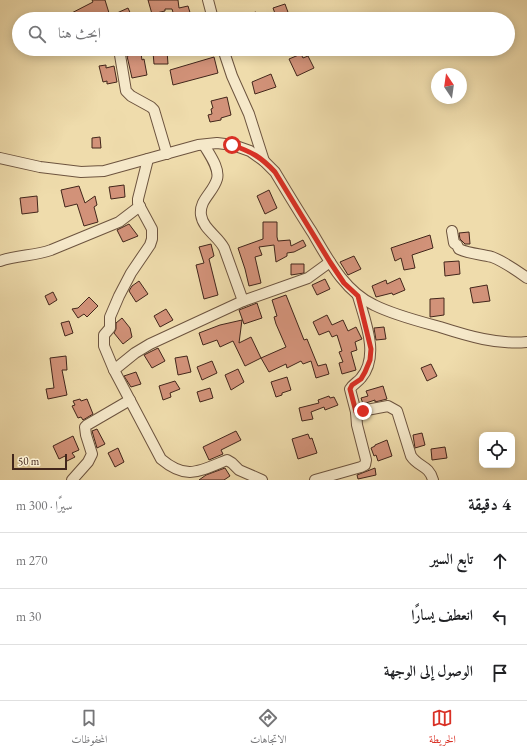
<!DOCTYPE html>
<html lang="ar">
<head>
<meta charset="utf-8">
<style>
	:root { --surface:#fff; --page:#f2f2f2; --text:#202124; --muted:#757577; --line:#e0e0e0; --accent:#d93025 }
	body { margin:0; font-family:"EB Garamond",Amiri,serif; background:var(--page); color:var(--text); direction:rtl }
	.controls { position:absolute; right:12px; bottom:12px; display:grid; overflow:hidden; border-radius:8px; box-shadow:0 2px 10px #0003 }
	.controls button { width:36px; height:36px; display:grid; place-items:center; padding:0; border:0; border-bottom:1px solid var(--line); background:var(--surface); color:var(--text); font:20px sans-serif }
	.compass { position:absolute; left:431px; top:68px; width:36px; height:36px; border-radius:50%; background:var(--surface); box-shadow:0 2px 10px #0003; rotate:347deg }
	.scale { position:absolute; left:12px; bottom:10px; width:55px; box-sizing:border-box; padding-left:4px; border:2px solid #42261b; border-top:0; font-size:11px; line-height:14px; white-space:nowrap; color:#42261b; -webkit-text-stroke:3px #f5e8c9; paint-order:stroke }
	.stop { position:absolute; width:12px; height:12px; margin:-9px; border:3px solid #d93025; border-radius:50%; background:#fff }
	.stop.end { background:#d93025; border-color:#fff; box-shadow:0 1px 4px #0008 }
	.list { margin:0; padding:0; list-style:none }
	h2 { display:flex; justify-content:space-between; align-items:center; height:52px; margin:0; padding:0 16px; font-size:17px }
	h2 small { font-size:13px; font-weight:400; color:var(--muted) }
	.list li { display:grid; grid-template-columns:26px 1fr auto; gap:12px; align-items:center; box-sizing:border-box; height:56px; padding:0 16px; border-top:1px solid var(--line) }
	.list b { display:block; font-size:15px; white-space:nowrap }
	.list em { font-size:13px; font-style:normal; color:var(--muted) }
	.icon { flex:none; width:22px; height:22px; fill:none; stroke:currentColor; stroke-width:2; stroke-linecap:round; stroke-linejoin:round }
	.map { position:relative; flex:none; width:527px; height:480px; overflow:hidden; direction:ltr }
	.search { position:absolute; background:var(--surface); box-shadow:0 2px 10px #0003; left:12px; right:12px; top:12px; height:44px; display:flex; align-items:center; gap:10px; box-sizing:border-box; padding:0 14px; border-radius:22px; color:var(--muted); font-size:15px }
	.sheet { height:220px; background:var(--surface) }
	nav { display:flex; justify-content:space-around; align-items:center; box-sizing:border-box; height:56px; border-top:1px solid var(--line); background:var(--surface); font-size:11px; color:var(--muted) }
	nav a { display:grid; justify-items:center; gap:2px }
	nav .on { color:var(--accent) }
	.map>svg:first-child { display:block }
	.building { fill:#d29279; stroke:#42261b }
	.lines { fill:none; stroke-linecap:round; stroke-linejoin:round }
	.minor-casing { stroke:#6d543f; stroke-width:12 }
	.minor { stroke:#f5e8c9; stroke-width:10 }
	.route { stroke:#d93025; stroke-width:5 }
</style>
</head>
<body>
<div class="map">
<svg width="527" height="480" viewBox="0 0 527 480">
	<rect width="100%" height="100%" fill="#efdcac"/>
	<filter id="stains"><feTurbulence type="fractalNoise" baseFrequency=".005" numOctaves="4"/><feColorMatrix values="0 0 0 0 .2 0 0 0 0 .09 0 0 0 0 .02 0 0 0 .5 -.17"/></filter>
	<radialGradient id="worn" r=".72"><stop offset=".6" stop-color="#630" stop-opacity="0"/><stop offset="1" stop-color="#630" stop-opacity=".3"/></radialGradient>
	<g class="building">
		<path d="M 92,0 L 105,0 L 109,13 L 90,19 L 60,19 L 93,2 Z"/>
		<path d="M 148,0 L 178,0 L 179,8 L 188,6 L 192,19 L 175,19 L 172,9 L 165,9 L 165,11 L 152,14 Z"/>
		<path d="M 285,4 L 289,15 L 277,19 L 273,8 Z"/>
		<path d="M 128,8 L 133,19 L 119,19 L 117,13 Z"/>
		<path d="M 256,12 L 258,19 L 238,19 L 238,17 Z"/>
		<path d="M 167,51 L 168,64 L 154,64 L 153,52 Z"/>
		<path d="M 141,53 L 142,60 L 144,59 L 147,75 L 132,78 L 127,56 Z"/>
		<path d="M 301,54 L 303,58 L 308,56 L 314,68 L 297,76 L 289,59 Z"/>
		<path d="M 214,57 L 218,73 L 173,85 L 170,70 Z"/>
		<path d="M 106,65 L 106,68 L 114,66 L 117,82 L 107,84 L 107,81 L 103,82 L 99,66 Z"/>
		<path d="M 271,74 L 276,87 L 255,94 L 252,82 Z"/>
		<path d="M 227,97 L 231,115 L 221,118 L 221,120 L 210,122 L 208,115 L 212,114 L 211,109 L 213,108 L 211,101 Z"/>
		<path d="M 100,137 L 101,148 L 92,148 L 92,138 Z"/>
		<path d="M 124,185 L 125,197 L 111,199 L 109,187 Z"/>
		<path d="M 79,186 L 85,203 L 95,196 L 97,205 L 94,207 L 98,222 L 84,226 L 77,204 L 65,207 L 61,190 Z"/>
		<path d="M 269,190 L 277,208 L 265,214 L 257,196 Z"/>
		<path d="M 37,196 L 38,212 L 22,214 L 20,198 Z"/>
		<path d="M 263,222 L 277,222 L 277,237 L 278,241 L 290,240 L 291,246 L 303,240 L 306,246 L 294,252 L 287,253 L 287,256 L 276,262 L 274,245 L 259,247 L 262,255 L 255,257 L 261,283 L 249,286 L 245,269 L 238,248 L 263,239 Z"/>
		<path d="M 129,224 L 138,236 L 123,242 L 117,230 Z"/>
		<path d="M 469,232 L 470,244 L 465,244 L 460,239 L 459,233 Z"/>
		<path d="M 430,235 L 433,248 L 412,255 L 415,268 L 404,270 L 401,258 L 395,261 L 391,248 Z"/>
		<path d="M 211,244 L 214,256 L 209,259 L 218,295 L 204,299 L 196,265 L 204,263 L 199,247 Z"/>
		<path d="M 354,256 L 361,269 L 348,275 L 340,262 Z"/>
		<path d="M 459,261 L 460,274 L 445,276 L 444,262 Z"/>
		<path d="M 291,264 L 304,264 L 304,273 L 291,275 Z"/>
		<path d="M 400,278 L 405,290 L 393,295 L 392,293 L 376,297 L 372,286 L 386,280 L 387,284 Z"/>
		<path d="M 325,279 L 330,289 L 317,295 L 312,285 Z"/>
		<path d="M 139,281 L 148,294 L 136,302 L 129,291 L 132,286 Z"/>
		<path d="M 487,285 L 490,301 L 473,303 L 470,288 Z"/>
		<path d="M 53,292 L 57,300 L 49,305 L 45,296 Z"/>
		<path d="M 286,295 L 304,340 L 307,339 L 318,366 L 326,364 L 329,374 L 316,378 L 311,361 L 303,364 L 301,361 L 287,368 L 286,364 L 269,372 L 261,358 L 286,347 L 276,324 L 274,317 L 277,316 L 272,300 Z"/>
		<path d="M 89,297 L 98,306 L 87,317 L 84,314 L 78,318 L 72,309 L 78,308 Z"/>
		<path d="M 444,298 L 444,315 L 430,317 L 430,299 Z"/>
		<path d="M 257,303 L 262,318 L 244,324 L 239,310 Z"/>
		<path d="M 166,309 L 173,320 L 160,327 L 154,316 Z"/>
		<path d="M 327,315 L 332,325 L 343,320 L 348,331 L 356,327 L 362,339 L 355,342 L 357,350 L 351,352 L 356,370 L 342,374 L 339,363 L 343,362 L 339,352 L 342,351 L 337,335 L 332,337 L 329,331 L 319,335 L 313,322 Z"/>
		<path d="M 122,318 L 130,328 L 132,337 L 123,344 L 114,333 L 116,329 L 116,323 Z"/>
		<path d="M 242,320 L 239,343 L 251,337 L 261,358 L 245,366 L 233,341 L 220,347 L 217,340 L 203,345 L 199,333 L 220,325 Z"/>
		<path d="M 69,321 L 73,333 L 65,336 L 61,323 Z"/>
		<path d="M 384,327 L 386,339 L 376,340 L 374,328 Z"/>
		<path d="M 158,348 L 165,361 L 152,368 L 144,355 Z"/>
		<path d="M 66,356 L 67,370 L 62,370 L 67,395 L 48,399 L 46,389 L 54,388 L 50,358 Z"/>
		<path d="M 187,356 L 191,372 L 178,375 L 175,358 Z"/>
		<path d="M 212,361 L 217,373 L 202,380 L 197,367 Z"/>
		<path d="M 431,364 L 437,376 L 427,381 L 421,368 Z"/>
		<path d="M 238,369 L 244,382 L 231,390 L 225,375 Z"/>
		<path d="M 136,372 L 141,384 L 131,387 L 124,376 Z"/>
		<path d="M 287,377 L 291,390 L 282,393 L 282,395 L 276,397 L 271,382 Z"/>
		<path d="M 175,381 L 180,389 L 170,393 L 171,397 L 163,400 L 159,386 Z"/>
		<path d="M 383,386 L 387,399 L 375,402 L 375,400 L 363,404 L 361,398 L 368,396 L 366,391 Z"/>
		<path d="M 210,388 L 213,398 L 200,402 L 197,392 Z"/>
		<path d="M 329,396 L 330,398 L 334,397 L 338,405 L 325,410 L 324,407 L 311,412 L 313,419 L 302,421 L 299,408 L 319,403 L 318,400 Z"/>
		<path d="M 80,399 L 81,401 L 87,399 L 93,414 L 83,420 L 81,417 L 78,418 L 72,406 L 75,405 L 73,401 Z"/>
		<path d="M 97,429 L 105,444 L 97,448 L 92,431 Z"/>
		<path d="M 236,431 L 241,440 L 221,450 L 223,454 L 209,460 L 203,447 Z"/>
		<path d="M 422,433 L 425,445 L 415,448 L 413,435 Z"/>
		<path d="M 308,434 L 310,439 L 312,438 L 317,453 L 298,459 L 292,439 Z"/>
		<path d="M 73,436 L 79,450 L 72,453 L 75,457 L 67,461 L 65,456 L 59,459 L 53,446 Z"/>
		<path d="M 387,440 L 392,456 L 378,461 L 376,455 L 374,456 L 371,448 L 375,446 L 375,445 Z"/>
		<path d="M 445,447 L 447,458 L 432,460 L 431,449 Z"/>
		<path d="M 118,448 L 124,462 L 115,467 L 108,453 Z"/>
		<path d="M 225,468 L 230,476 L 224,480 L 199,480 L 206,475 Z"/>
		<path d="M 375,468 L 376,475 L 358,479 L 357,475 Z"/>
	</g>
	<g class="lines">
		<defs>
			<g id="minor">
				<path d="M 208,0 L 213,19"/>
				<path d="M 119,49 L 126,91 L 131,96 L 151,107 L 154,110 L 167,154"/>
				<path d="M 223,49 L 232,76 L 249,114 L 264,161"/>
				<path d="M 204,145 C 209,154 220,168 217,179 C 213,193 199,200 201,215 C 203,229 218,236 224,248 L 243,301"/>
				<path d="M 0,158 L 40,167 L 81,172 L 104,171 L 198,145 L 217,143 L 233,145 L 250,151 L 264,161 L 275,172 C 287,192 299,212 312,232 C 328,259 344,291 374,305 C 394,315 418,321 440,327 C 468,336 498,345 527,342"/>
				<path d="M 148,159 L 138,199 L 138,203 L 152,229 L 152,239 L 150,245 L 131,273 L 119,296 L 110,317 L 110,328 L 104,335 L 104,346 L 114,370 L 161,459 C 186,480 198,472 227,460 L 232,463 L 239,470 L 262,480"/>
				<path d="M 452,231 L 454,243 L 457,245 L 459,249 C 470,254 481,254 492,257 C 505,262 516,270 527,278"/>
				<path d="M 0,261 C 17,255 35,256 51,250 L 119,222 L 140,206"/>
				<path d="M 114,370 L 135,353 L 150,344 L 243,301 L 308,278 L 330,262"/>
				<path d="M 356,412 L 388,406 L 397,411 L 411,456 C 418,467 429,465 433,480"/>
				<path d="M 72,480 L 88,462 L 92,454 L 86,435 L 85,427 L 87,425 L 130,400"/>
				<path d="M 315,480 L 361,467 L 365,465 L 366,460 L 357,425 L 356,412 L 350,389 C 353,384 358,382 361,378 C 380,356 365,321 358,296"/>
			</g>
		</defs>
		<use href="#minor" class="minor-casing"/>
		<use href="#minor" class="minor"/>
	</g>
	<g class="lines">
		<path class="route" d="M 232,145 C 252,152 261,157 275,172 L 330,262 L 344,283 L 358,296 L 371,349 L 370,360 L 365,372 L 361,379 L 352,385 L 350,389 L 356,412 L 363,411"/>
	</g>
	<rect width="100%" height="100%" filter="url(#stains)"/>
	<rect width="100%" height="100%" fill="url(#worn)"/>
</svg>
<div class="controls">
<button><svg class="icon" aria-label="locate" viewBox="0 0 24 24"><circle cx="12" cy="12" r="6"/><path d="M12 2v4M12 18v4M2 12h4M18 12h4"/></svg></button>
</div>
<svg class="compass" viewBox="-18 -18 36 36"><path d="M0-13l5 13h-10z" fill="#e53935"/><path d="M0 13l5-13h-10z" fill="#757577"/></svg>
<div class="scale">50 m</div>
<div class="stop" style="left:232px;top:145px"></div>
<div class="stop end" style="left:363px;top:411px"></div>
<div class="search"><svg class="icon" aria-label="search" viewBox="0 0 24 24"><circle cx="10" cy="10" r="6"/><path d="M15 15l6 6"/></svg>ابحث هنا</div>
</div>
<section class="sheet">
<h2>4 دقيقة<small>سيرًا · 300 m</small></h2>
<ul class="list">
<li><svg class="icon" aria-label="ahead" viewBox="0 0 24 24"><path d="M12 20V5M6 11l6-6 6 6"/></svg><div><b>تابع السير</b></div><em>270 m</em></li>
<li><svg class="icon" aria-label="left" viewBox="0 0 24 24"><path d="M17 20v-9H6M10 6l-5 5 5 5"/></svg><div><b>انعطف يسارًا</b></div><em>30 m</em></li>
<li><svg class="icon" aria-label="arrive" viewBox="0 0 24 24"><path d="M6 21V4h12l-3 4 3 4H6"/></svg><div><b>الوصول إلى الوجهة</b></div></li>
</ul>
</section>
<nav>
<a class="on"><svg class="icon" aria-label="map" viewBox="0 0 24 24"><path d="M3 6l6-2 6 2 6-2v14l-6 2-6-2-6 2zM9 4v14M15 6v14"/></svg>الخريطة</a>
<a><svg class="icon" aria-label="directions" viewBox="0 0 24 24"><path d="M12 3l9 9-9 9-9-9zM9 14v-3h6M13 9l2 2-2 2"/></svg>الاتجاهات</a>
<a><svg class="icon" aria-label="saved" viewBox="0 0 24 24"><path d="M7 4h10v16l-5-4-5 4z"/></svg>المحفوظات</a>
</nav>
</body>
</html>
